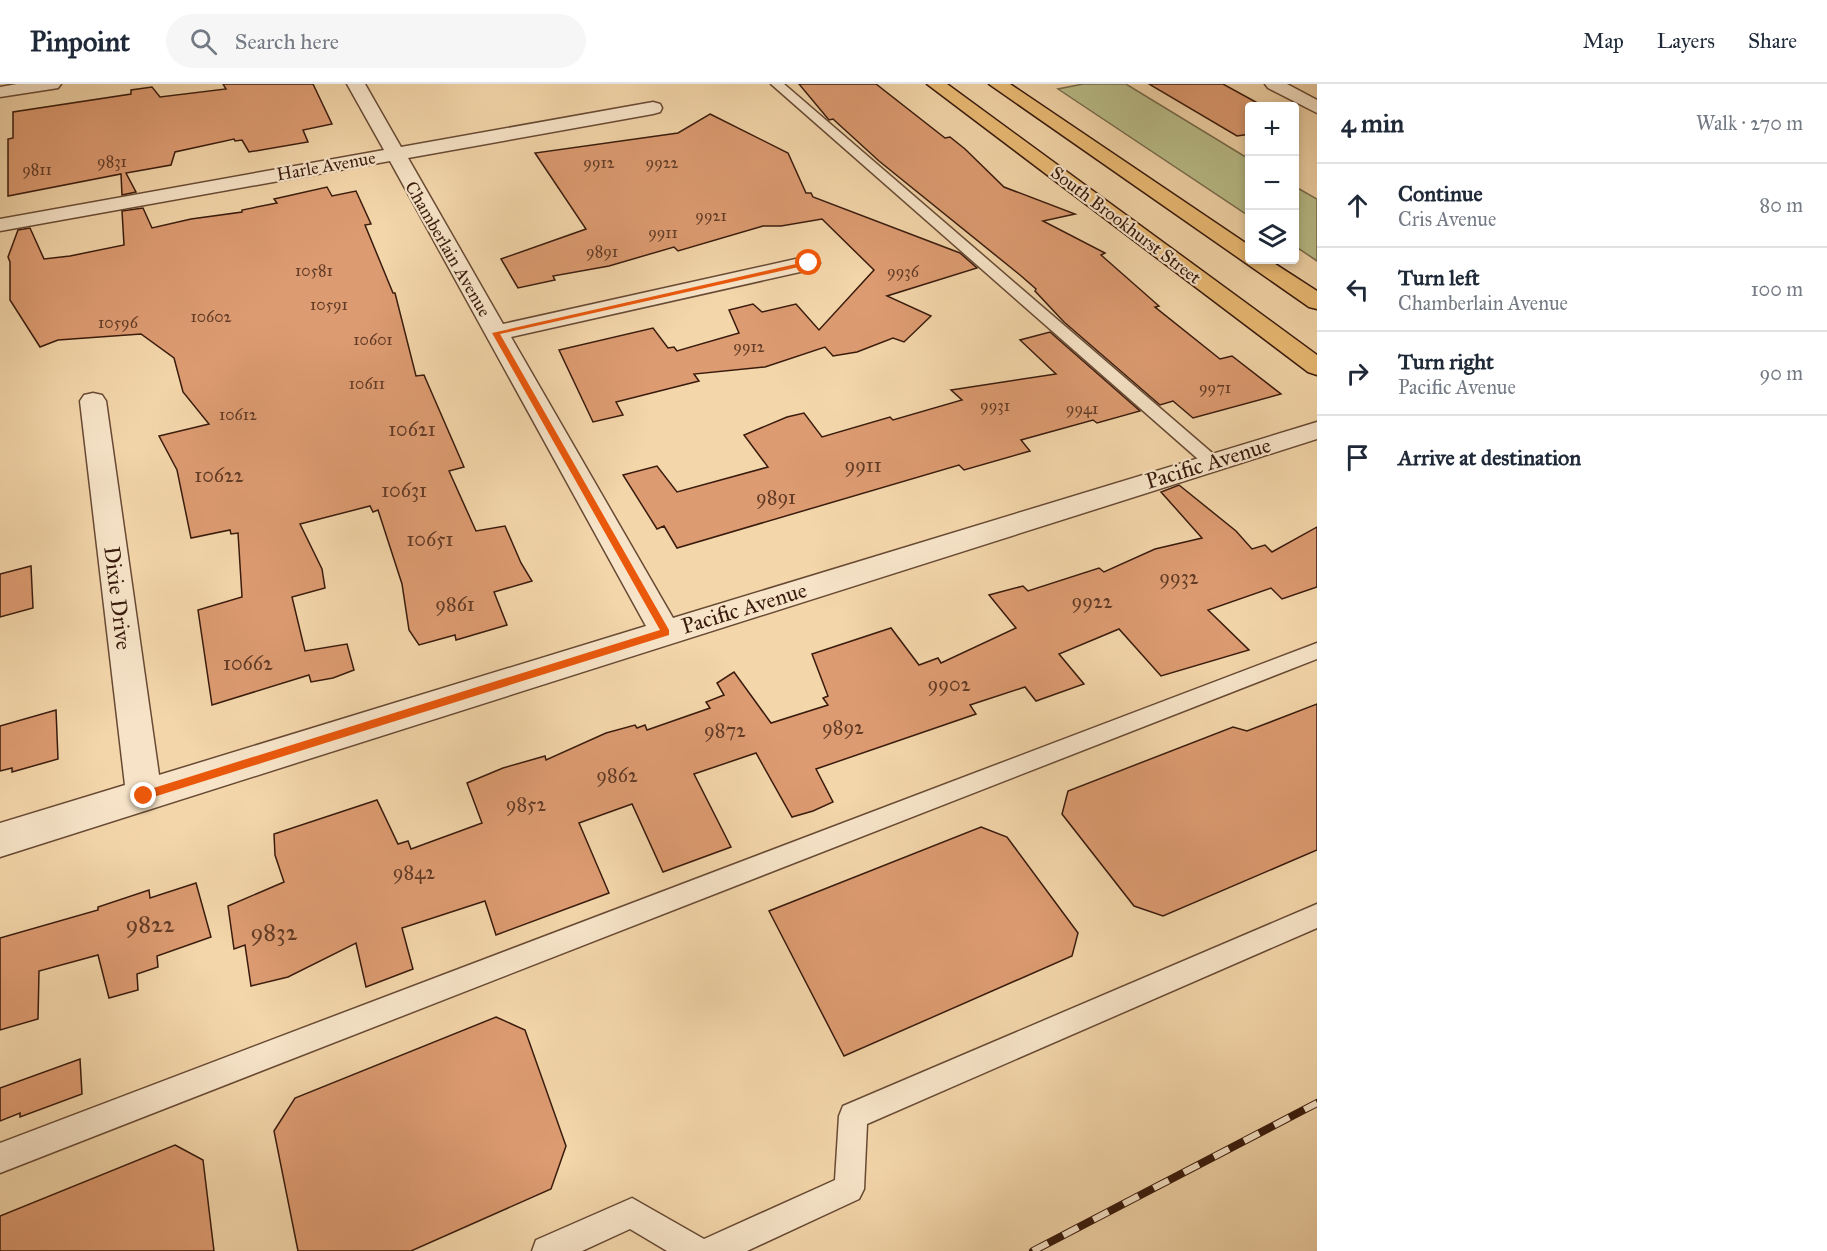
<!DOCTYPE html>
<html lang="en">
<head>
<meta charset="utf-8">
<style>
	:root { --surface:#fff; --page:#f6f6f7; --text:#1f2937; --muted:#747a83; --line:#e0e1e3 }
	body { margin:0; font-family:"IM FELL Great Primer",serif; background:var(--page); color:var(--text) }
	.controls { position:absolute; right:18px; top:18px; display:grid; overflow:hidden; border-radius:6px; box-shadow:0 3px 9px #0003 }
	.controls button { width:54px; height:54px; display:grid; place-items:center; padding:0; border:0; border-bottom:2px solid var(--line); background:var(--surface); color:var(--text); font:30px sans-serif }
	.stop { position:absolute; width:18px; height:18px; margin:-14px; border:4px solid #ea580c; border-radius:50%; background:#fff }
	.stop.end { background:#ea580c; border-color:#fff; box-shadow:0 2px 6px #0008 }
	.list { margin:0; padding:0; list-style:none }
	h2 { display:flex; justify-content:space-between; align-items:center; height:78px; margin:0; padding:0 24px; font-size:26px }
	h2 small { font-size:20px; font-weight:400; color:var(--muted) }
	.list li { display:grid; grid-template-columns:39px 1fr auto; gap:18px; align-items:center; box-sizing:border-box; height:84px; padding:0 24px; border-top:2px solid var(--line) }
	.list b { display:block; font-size:22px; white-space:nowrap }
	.list p { margin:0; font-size:20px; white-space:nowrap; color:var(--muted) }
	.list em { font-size:20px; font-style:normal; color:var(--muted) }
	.icon { flex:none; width:33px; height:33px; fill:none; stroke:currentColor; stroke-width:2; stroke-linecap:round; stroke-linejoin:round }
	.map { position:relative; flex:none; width:1317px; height:1167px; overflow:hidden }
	header { display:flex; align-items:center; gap:36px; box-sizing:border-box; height:84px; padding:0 30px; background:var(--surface); border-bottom:2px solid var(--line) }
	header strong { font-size:28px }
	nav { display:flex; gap:33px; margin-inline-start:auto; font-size:21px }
	.search { width:420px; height:54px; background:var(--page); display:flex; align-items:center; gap:15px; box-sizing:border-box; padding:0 21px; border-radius:33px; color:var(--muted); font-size:22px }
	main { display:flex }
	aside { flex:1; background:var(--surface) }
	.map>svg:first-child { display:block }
	.green { fill:#b9be8a; stroke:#796c4c; stroke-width:1.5 }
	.building { fill:#dd9b71; stroke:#391b0d; stroke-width:1.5 }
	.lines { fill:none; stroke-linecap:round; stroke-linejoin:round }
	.service-casing { stroke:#684a34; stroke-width:3 }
	.minor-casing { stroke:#684a34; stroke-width:3 }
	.tertiary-casing { stroke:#684a34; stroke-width:3 }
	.primary-casing { stroke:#391b0d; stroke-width:3 }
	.service { fill:#f7e4c8; fill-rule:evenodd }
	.minor { fill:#f7e4c8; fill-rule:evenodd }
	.tertiary { fill:#f7e4c8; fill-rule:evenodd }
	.primary { fill:#eabb75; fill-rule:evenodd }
	.rail-casing { stroke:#391b0d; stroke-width:8 }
	.rail { stroke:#f7e4c8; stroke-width:6; stroke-dasharray:17; stroke-linecap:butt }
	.route { fill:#ea580c }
	.labels { text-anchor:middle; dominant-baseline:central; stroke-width:4.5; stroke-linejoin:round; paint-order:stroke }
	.far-number-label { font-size:16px; fill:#623b26 }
	.far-street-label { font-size:18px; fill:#391b0d; stroke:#f7e4c8 }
	.number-label { font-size:20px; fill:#623b26 }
	.street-label { font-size:22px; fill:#391b0d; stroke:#f7e4c8 }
	.near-number-label { font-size:24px; fill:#623b26 }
</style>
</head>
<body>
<header>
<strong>Pinpoint</strong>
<div class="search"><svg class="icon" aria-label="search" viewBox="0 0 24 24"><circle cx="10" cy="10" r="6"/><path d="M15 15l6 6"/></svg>Search here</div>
<nav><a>Map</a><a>Layers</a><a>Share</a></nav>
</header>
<main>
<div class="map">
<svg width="1317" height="1167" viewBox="0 0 1317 1167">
	<rect width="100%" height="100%" fill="#f3d6aa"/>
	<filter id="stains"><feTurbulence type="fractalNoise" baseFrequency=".00333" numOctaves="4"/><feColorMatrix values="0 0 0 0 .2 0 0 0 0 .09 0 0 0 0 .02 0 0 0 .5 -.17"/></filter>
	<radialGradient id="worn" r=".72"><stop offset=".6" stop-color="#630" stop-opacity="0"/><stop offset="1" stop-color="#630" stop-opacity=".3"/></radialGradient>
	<g class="green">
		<path d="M 1083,0 L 1126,0 L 1249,75 L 1249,132 L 1058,5 Z"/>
		<path d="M 1294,102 L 1317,115 L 1317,177 L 1295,162 Z"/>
	</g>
	<g class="building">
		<path d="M 223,0 L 313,0 L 332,40 L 303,46 L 308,58 L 249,68 L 242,56 L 235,57 L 234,55 L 175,68 L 171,81 L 126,89 L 136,108 L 122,111 L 121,90 L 8,112 L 8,55 L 13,54 L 13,28 L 131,10 L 131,6 L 152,3 L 160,13 L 226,5 Z"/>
		<path d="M 799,0 L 876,0 L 945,54 L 950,53 L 965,65 L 1004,103 L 1075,130 L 1043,137 L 1105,169 L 1101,171 L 1159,222 L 1155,223 L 1220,275 L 1232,272 L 1281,310 L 1193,334 L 1173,317 L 1160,321 L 1064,238 L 1035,207 L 1036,205 L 1020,191 L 879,77 L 833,35 L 829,36 Z"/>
		<path d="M 1149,0 L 1223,0 L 1263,22 L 1250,22 L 1250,50 L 1237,52 Z"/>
		<path d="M 710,30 L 788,69 L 806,109 L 811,109 L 813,113 L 960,169 L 977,184 L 887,212 L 931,232 L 904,258 L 893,254 L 857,268 L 833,272 L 825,263 L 765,283 L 694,290 L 699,297 L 616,318 L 623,331 L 593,338 L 559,266 L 653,244 L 668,264 L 674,263 L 677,267 L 739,249 L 729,226 L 753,220 L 762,228 L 796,220 L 819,246 L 874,186 L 822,135 L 781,142 L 763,142 L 678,167 L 674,163 L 609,182 L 553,192 L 555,196 L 518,204 L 501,175 L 586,145 L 535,69 L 678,49 Z"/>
		<path d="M 327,103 L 332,112 L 356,107 L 371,140 L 365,141 L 393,209 L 395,209 L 416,292 L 424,291 L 464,383 L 449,387 L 476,447 L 505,442 L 521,479 L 532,497 L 494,508 L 507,541 L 456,556 L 455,551 L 419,561 L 409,546 L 402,500 L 378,426 L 373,428 L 370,422 L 300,440 L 322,485 L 325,504 L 292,513 L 305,567 L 347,560 L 354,586 L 333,594 L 311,598 L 309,591 L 212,621 L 198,526 L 242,513 L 238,449 L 231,450 L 230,446 L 191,454 L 177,386 L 159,352 L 209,340 L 183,308 L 174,274 L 141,250 L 58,256 L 40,263 L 10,216 L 10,178 L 8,173 L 18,146 L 30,144 L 44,175 L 70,172 L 124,161 L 122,127 L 143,124 L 152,144 L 191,135 L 242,128 L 242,126 L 277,119 L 274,115 Z"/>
		<path d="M 1050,248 L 1140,327 L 1097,339 L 1093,336 L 1021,356 L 1030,367 L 964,386 L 959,381 L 677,464 L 664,442 L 657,445 L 623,391 L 657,382 L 677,408 L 768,383 L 744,351 L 787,333 L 804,329 L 822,353 L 890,333 L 893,336 L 962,316 L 951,306 L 1056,290 L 1020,256 Z"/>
		<path d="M 1179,401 L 1236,447 L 1252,465 L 1265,461 L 1272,468 L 1317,443 L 1317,503 L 1282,515 L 1271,504 L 1208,526 L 1249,566 L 1161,592 L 1119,545 L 1059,570 L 1084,600 L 1036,617 L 1025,603 L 970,621 L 976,630 L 816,685 L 833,718 L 813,727 L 792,733 L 756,669 L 694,690 L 731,763 L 663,788 L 632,720 L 579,739 L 609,809 L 496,851 L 485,817 L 402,844 L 413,885 L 366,903 L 356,859 L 288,893 L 251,902 L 245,861 L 234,865 L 228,822 L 284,798 L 275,771 L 274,750 L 377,716 L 398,760 L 408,757 L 411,765 L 482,739 L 467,699 L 503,684 L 545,672 L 546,676 L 606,649 L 635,641 L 637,644 L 645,641 L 647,646 L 710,624 L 706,618 L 724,611 L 717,599 L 734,588 L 771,639 L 828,621 L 823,614 L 828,612 L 812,570 L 891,544 L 919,581 L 938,574 L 941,579 L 1016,544 L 989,511 L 1023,502 L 1028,507 L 1099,484 L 1104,488 L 1155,465 L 1202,454 L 1161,408 Z"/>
		<path d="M 31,482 L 33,524 L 0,533 L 0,490 Z"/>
		<path d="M 1317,620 L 1317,766 L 1163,832 L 1134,822 L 1062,730 L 1068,707 L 1233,643 L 1247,647 Z"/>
		<path d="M 56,626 L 58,675 L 12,688 L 12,684 L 0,687 L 0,642 Z"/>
		<path d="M 981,743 L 1007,753 L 1078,849 L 1072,872 L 844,972 L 769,827 Z"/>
		<path d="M 196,799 L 211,853 L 157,872 L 158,883 L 137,890 L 138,906 L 109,914 L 98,871 L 39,887 L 38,935 L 0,946 L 0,854 L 98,826 L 98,823 L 149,806 L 150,814 Z"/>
		<path d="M 496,933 L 525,946 L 566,1062 L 551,1105 L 411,1167 L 298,1167 L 274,1047 L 295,1014 Z"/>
		<path d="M 80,975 L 82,1010 L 20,1033 L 20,1029 L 0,1037 L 0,1004 Z"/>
		<path d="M 175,1061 L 203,1076 L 214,1167 L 0,1167 L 0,1132 Z"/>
	</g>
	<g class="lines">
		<defs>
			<g id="service">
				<path d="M 771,0 L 784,0 L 1218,374 L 1221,378 L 1218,382 L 1206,382 Z"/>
				<path d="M 1317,559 L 1317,575 L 0,1089 L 0,1059 Z"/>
				<path d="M 1317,820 L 1317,844 L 867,1040 L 864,1105 L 859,1115 L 747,1167 L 667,1167 L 630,1145 L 582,1167 L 532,1167 L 536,1156 L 632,1114 L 704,1155 L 835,1096 L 839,1032 L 843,1022 Z"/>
			</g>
			<g id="minor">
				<path d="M 347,0 L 365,0 L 401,63 L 653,18 L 660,20 L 662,24 L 660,28 L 653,30 L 408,74 L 503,240 L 809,172 L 817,174 L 820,179 L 817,184 L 809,186 L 511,253 L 673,534 L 1317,338 L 1317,355 L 0,773 L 0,739 L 125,701 L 80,317 L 84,311 L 93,309 L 102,311 L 106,317 L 159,691 L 646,542 L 390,77 L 0,147 L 0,135 L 384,66 Z"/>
				<path d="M 1265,0 L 1287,0 L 1317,16 L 1317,29 L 1268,4 Z"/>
			</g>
			<path id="tertiary" d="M 17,0 L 61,0 L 58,4 L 52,5 L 0,13 L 0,3 Z"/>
			<g id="primary">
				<path d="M 927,0 L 947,0 L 1317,271 L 1317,291 L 1308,288 Z"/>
				<path d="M 989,0 L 1010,0 L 1250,162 L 1250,176 L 1269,176 L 1317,207 L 1317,225 L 1309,223 Z"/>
			</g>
		</defs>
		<use href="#service" class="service-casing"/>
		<use href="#minor" class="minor-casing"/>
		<use href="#tertiary" class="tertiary-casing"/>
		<use href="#primary" class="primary-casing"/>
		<use href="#service" class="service"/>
		<use href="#minor" class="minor"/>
		<use href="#tertiary" class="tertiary"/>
		<use href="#primary" class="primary"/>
		<defs>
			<path id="rail" d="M 1033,1167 L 1317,1019"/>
		</defs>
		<use href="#rail" class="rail-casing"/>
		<use href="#rail" class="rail"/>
	</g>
	<path class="route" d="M 809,177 L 812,180 L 500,250 L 669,546 L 669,551 L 144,716 L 140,715 L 140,708 L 144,707 L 660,546 L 492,249 Z"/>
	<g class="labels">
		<g class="far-number-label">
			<text x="112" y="77">9831</text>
			<text x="599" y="78">9912</text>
			<text x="662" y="78">9922</text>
			<text x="37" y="85">9811</text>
			<text x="711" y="131">9921</text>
			<text x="663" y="148">9911</text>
			<text x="602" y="167">9891</text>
			<text x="314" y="186">10581</text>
			<text x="903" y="187">9936</text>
			<text x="329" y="220">10591</text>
			<text x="211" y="232">10602</text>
			<text x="118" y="238">10596</text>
			<text x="373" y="255">10601</text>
			<text x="749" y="262">9912</text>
			<text x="367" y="299">10611</text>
			<text x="1215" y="303">9971</text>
			<text x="995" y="321">9931</text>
			<text x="1082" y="324">9941</text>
			<text x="238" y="330">10612</text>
		</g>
		<g class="far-street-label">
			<text transform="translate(326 82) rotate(-10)">Harle Avenue</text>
			<text transform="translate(1126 141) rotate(37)">South Brookhurst Street</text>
			<text transform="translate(448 165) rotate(60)">Chamberlain Avenue</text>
		</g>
		<g class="number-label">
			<text x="412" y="345">10621</text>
			<text x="863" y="381">9911</text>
			<text x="219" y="391">10622</text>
			<text x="404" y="406">10631</text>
			<text x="776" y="413">9891</text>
			<text x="430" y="455">10651</text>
			<text x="1179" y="493">9932</text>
			<text x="1092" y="517">9922</text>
			<text x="455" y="520">9861</text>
			<text x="248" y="579">10662</text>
			<text x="949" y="600">9902</text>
			<text x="843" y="643">9892</text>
			<text x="725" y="646">9872</text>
			<text x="617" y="691">9862</text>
			<text x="526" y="720">9852</text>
			<text x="414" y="788">9842</text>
		</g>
		<g class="street-label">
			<text transform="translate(1208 379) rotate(-17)">Pacific Avenue</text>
			<text transform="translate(118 514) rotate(83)">Dixie Drive</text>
			<text transform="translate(744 524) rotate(-17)">Pacific Avenue</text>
		</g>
		<g class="near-number-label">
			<text x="150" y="840">9822</text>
			<text x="274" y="848">9832</text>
		</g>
	</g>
	<rect width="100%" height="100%" filter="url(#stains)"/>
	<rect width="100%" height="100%" fill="url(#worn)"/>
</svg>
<div class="controls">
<button>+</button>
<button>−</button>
<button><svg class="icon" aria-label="layers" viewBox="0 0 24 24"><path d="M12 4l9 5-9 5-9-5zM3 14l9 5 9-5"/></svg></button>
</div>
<div class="stop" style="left:809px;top:179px"></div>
<div class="stop end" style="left:144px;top:712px"></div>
</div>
<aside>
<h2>4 min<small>Walk · 270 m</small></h2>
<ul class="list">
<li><svg class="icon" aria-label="ahead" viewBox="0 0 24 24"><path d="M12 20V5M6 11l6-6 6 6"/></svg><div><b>Continue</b><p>Cris Avenue</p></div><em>80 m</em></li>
<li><svg class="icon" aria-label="left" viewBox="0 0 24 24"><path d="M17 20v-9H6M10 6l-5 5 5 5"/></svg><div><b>Turn left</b><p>Chamberlain Avenue</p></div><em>100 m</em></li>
<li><svg class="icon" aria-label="right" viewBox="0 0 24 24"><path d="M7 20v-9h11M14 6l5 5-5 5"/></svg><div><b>Turn right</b><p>Pacific Avenue</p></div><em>90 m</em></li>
<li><svg class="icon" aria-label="arrive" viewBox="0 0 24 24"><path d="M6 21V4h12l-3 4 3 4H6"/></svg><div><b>Arrive at destination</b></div></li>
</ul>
</aside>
</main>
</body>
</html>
